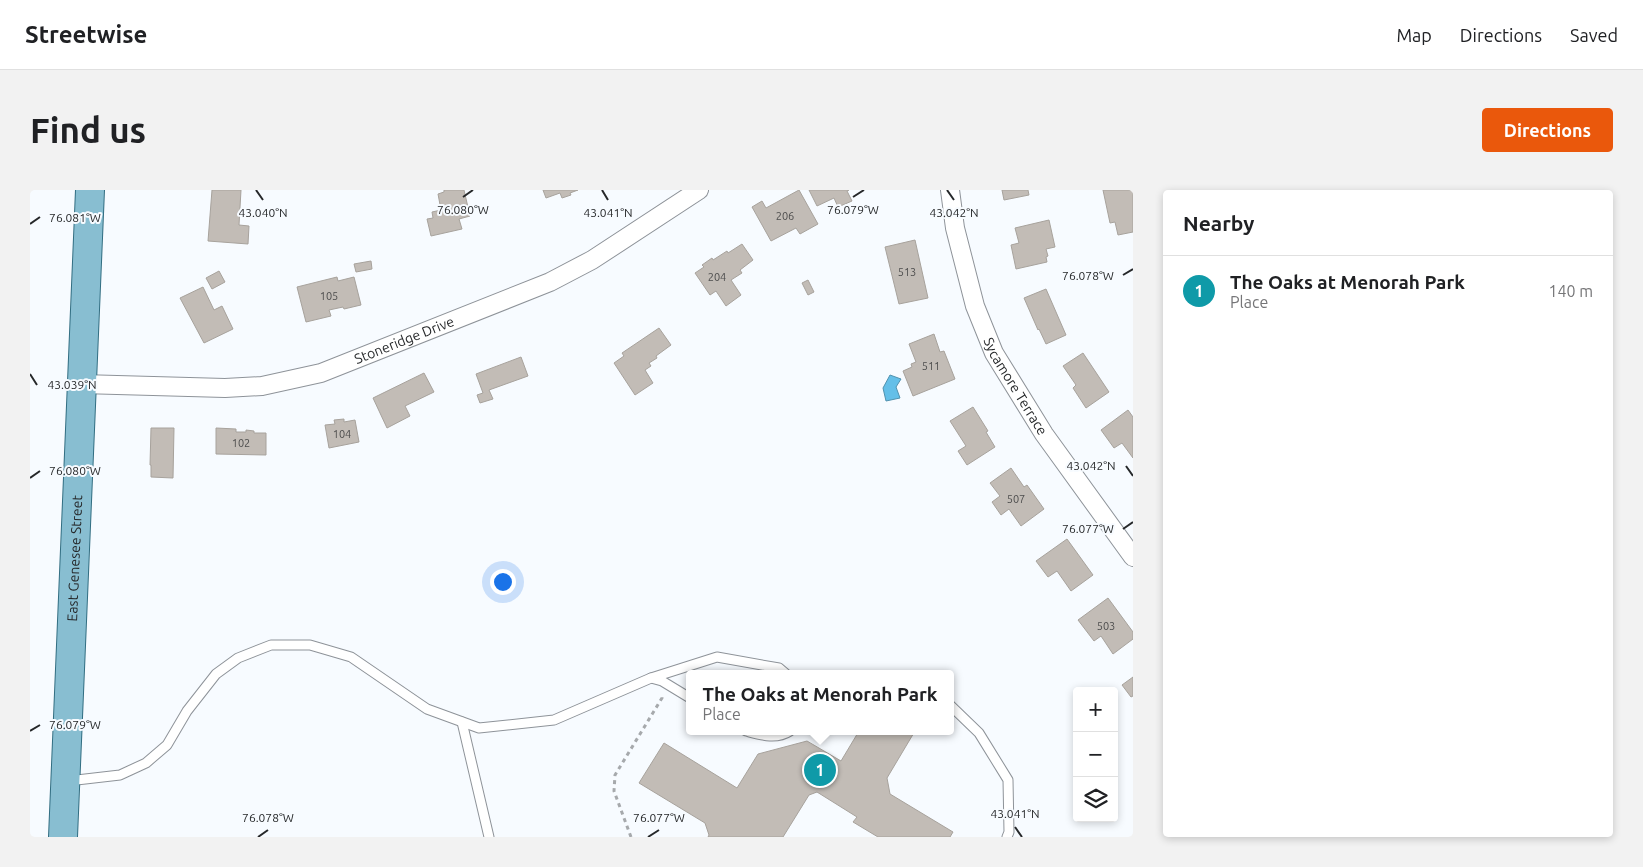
<!DOCTYPE html>
<html lang="en">
<head>
<meta charset="utf-8">
<style>
	:root { --surface:#fff; --page:#f2f2f2; --text:#202124; --muted:#757577; --line:#e0e0e0; --accent:#ea580c }
	body { margin:0; font-family:Ubuntu,sans-serif; background:var(--page); color:var(--text) }
	.controls { position:absolute; right:15px; bottom:15px; display:grid; overflow:hidden; border-radius:5px; box-shadow:0 2px 8px #0003 }
	.controls button { width:45px; height:45px; display:grid; place-items:center; padding:0; border:0; border-bottom:1px solid var(--line); background:var(--surface); color:var(--text); font:25px sans-serif }
	.you { position:absolute; left:472px; top:391px; width:18px; height:18px; margin:-12px; border:4px solid #fff; border-radius:50%; background:#1a73e8; box-shadow:0 0 0 8px #1a73e833 }
	.badge { display:grid; place-items:center; width:32px; height:32px; border-radius:50%; background:var(--accent); color:#fff; font-size:16px; font-weight:700 }
	.pin { position:absolute; translate:-50% -50%; border:2px solid #fff; box-shadow:0 1px 5px #0006 }
	.popup { position:absolute; left:656px; top:480px; width:268px; height:65px; box-sizing:border-box; display:grid; place-content:center; border-radius:5px; background:var(--surface); filter:drop-shadow(0 1px 4px #0005); font-size:16px; white-space:nowrap; color:var(--muted) }
	.popup b { font-size:19px; color:var(--text) }
	.popup::after { content:''; position:absolute; left:50%; top:100%; margin-left:-10px; border:10px solid transparent; border-top-color:var(--surface) }
	.list { margin:0; padding:0; list-style:none }
	h2 { display:flex; justify-content:space-between; align-items:center; height:65px; margin:0; padding:0 20px; font-size:21px }
	h2 small { font-size:16px; font-weight:400; color:var(--muted) }
	.list li { display:grid; grid-template-columns:32px 1fr auto; gap:15px; align-items:center; box-sizing:border-box; height:70px; padding:0 20px; border-top:1px solid var(--line) }
	.list b { display:block; font-size:19px; white-space:nowrap }
	.list p { margin:0; font-size:16px; white-space:nowrap; color:var(--muted) }
	.list em { font-size:16px; font-style:normal; color:var(--muted) }
	.icon { flex:none; width:28px; height:28px; fill:none; stroke:currentColor; stroke-width:2; stroke-linecap:round; stroke-linejoin:round }
	.map { position:relative; flex:none; width:1103px; height:647px; overflow:hidden; border-radius:5px }
	header { display:flex; align-items:center; gap:30px; box-sizing:border-box; height:70px; padding:0 25px; background:var(--surface); border-bottom:1px solid var(--line) }
	header strong { font-size:24px }
	nav { display:flex; gap:28px; margin-inline-start:auto; font-size:18px }
	.intro { display:flex; align-items:center; justify-content:space-between; box-sizing:border-box; height:120px; padding:0 30px }
	h1 { margin:0; font-size:35px }
	.button { padding:12px 22px; border-radius:5px; background:var(--accent); color:#fff; font-size:18px; font-weight:700 }
	main { display:flex; gap:30px; padding:0 30px }
	aside { flex:1; background:var(--surface); border-radius:5px; box-shadow:0 2px 8px #0003 }
	.map>svg:first-child { display:block }
	.water { fill:#64bfe8; stroke:#5192af }
	.building { fill:#c2bcb6; stroke:#a7a29c }
	.lines { fill:none; stroke-linecap:round; stroke-linejoin:round }
	.lane-casing { stroke:#8e9399; stroke-width:11 }
	.street-casing { stroke:#8e9399; stroke-width:20 }
	.primary-casing { stroke:#326e82; stroke-width:30 }
	.path { stroke:#a6a9ac; stroke-width:3; stroke-dasharray:4 4; stroke-linecap:butt }
	.lane { stroke:#fff; stroke-width:9 }
	.street { stroke:#fff; stroke-width:18 }
	.primary { stroke:#88bed1; stroke-width:28 }
	.ticks { fill:none; stroke:#26282a; stroke-width:2 }
	.labels { text-anchor:middle; dominant-baseline:central; stroke-width:4; stroke-linejoin:round; paint-order:stroke }
	.number-label { font-size:11px; fill:#4d4d4d }
	.street-label { font-size:14px; fill:#26282a; stroke:#f7fbff }
	.ticks-label { font-size:12px; text-anchor:middle; fill:#26282a; stroke:#f7fbff; stroke-width:4; stroke-linejoin:round; paint-order:stroke }
</style>
</head>
<body>
<header>
<strong>Streetwise</strong>
<nav><a>Map</a><a>Directions</a><a>Saved</a></nav>
</header>
<div class="intro"><h1>Find us</h1><a class="button">Directions</a></div>
<main>
<div class="map">
<svg width="1103" height="647" viewBox="0 0 1103 647">
	<rect width="100%" height="100%" fill="#f7fbff"/>
	<path class="water" d="M 860,185 L 871,189 L 866,197 L 870,208 L 856,211 L 853,198 Z"/>
	<g class="building">
		<path d="M 182,0 L 211,0 L 209,35 L 219,36 L 218,54 L 178,51 Z"/>
		<path d="M 414,0 L 434,0 L 440,26 L 429,29 L 432,39 L 401,46 L 397,29 L 403,28 L 402,22 L 411,20 L 408,4 L 414,2 Z"/>
		<path d="M 513,0 L 548,0 L 540,3 L 541,5 L 532,8 L 530,3 L 516,8 Z"/>
		<path d="M 769,0 L 788,34 L 770,44 L 766,38 L 741,51 L 722,17 L 732,11 L 736,18 Z"/>
		<path d="M 779,0 L 819,0 L 817,1 L 822,11 L 808,17 L 804,8 L 787,16 Z"/>
		<path d="M 972,0 L 998,0 L 999,5 L 974,10 Z"/>
		<path d="M 1073,0 L 1103,0 L 1103,42 L 1088,45 L 1085,32 L 1080,33 Z"/>
		<path d="M 1019,30 L 1025,57 L 1016,59 L 1018,66 L 1016,67 L 1017,72 L 986,79 L 981,55 L 989,53 L 985,38 Z"/>
		<path d="M 885,50 L 898,108 L 869,114 L 855,57 Z"/>
		<path d="M 712,54 L 723,70 L 710,80 L 712,83 L 701,90 L 711,105 L 696,116 L 686,101 L 680,105 L 665,83 L 674,77 L 672,75 L 682,68 L 683,70 L 697,61 L 698,63 Z"/>
		<path d="M 341,71 L 342,79 L 326,82 L 324,74 Z"/>
		<path d="M 189,81 L 195,92 L 182,99 L 176,88 Z"/>
		<path d="M 307,87 L 308,91 L 324,87 L 331,115 L 314,119 L 313,117 L 299,120 L 301,126 L 276,132 L 267,97 Z"/>
		<path d="M 778,90 L 784,102 L 778,105 L 772,93 Z"/>
		<path d="M 173,97 L 184,120 L 192,116 L 203,139 L 174,153 L 150,108 Z"/>
		<path d="M 1016,99 L 1036,145 L 1016,154 L 1009,139 L 1008,140 L 994,108 Z"/>
		<path d="M 629,138 L 641,155 L 626,166 L 627,168 L 619,173 L 621,176 L 615,180 L 623,193 L 605,205 L 584,173 L 594,166 L 592,163 Z"/>
		<path d="M 904,144 L 910,162 L 914,161 L 925,189 L 883,206 L 873,181 L 882,177 L 881,174 L 886,172 L 879,154 Z"/>
		<path d="M 1053,163 L 1079,202 L 1056,218 L 1043,198 L 1046,195 L 1033,176 Z"/>
		<path d="M 491,167 L 498,186 L 459,200 L 463,209 L 450,213 L 447,205 L 453,203 L 446,184 Z"/>
		<path d="M 394,183 L 404,202 L 375,216 L 380,226 L 357,238 L 343,208 Z"/>
		<path d="M 943,217 L 958,241 L 956,242 L 965,257 L 937,275 L 928,261 L 936,256 L 920,231 Z"/>
		<path d="M 1098,220 L 1103,227 L 1103,268 L 1092,253 L 1084,258 L 1071,240 Z"/>
		<path d="M 314,229 L 314,232 L 325,230 L 329,252 L 299,258 L 295,235 L 305,234 L 304,230 Z"/>
		<path d="M 121,238 L 144,238 L 143,288 L 121,287 L 121,275 L 120,275 Z"/>
		<path d="M 186,238 L 206,239 L 206,242 L 216,242 L 216,240 L 224,241 L 224,243 L 236,243 L 236,265 L 186,264 Z"/>
		<path d="M 981,278 L 994,297 L 997,295 L 1014,319 L 991,336 L 979,319 L 971,325 L 962,312 L 970,306 L 960,293 Z"/>
		<path d="M 1037,349 L 1063,385 L 1041,401 L 1027,381 L 1018,387 L 1006,371 Z"/>
		<path d="M 1078,408 L 1103,442 L 1103,449 L 1083,464 L 1071,446 L 1064,451 L 1048,430 Z"/>
		<path d="M 1103,487 L 1103,506 L 1101,507 L 1092,495 Z"/>
		<path d="M 829,541 L 885,541 L 857,588 L 860,604 L 923,642 L 920,647 L 848,647 L 823,632 L 827,627 L 787,602 L 779,605 L 753,647 L 678,647 L 679,645 L 675,633 L 609,593 L 634,553 L 707,598 L 728,564 L 777,551 L 811,571 Z"/>
	</g>
	<g class="lines">
		<defs>
			<g id="lane">
				<path d="M 621,488 L 632,491 L 660,508"/>
				<path d="M 920,515 L 949,543 L 978,590 L 979,642 L 977,647"/>
				<path d="M 432,532 L 459,647"/>
				<path d="M 716,541 C 731,545 746,550 760,541"/>
				<path d="M 38,591 L 90,585 L 116,573 L 137,555 L 157,521 L 186,484 L 208,468 L 241,455 L 280,455 L 321,467 L 397,519 L 449,538 L 524,530 L 621,488 L 687,467 L 749,478 L 756,484"/>
			</g>
			<g id="street">
				<path id="s1" d="M 920,0 L 925,38 L 945,116 L 964,163 L 1014,244 L 1103,367"/>
				<path id="s2" d="M 51,194 L 195,198 L 232,196 L 291,183 L 520,92 L 562,70 L 669,0"/>
			</g>
			<g id="primary">
				<path id="s3" d="M 33,647 L 60,0"/>
			</g>
		</defs>
		<use href="#lane" class="lane-casing"/>
		<use href="#street" class="street-casing"/>
		<use href="#primary" class="primary-casing"/>
		<path class="path" d="M 601,647 L 584,601 L 585,585 L 632,508 L 632,504"/>
		<use href="#lane" class="lane"/>
		<use href="#street" class="street"/>
		<use href="#primary" class="primary"/>
	</g>
	<path class="ticks" d="M 226,0 L 233,10M 572,0 L 578,10M 917,0 L 924,10M 433,7 L 443,0M 823,7 L 834,0M 0,34 L 10,27M 1093,85 L 1103,79M 0,184 L 7,195M 1096,276 L 1103,286M 0,288 L 10,281M 1093,339 L 1103,332M 0,541 L 10,535M 985,637 L 992,647M 228,647 L 238,640M 618,647 L 629,640"/>
	<g class="labels">
		<g class="number-label">
			<text x="755" y="26">206</text>
			<text x="877" y="82">513</text>
			<text x="687" y="87">204</text>
			<text x="299" y="106">105</text>
			<text x="901" y="176">511</text>
			<text x="312" y="244">104</text>
			<text x="211" y="253">102</text>
			<text x="986" y="309">507</text>
			<text x="1076" y="436">503</text>
		</g>
		<g class="street-label">
			<text stroke="none"><textPath href="#s2" startOffset="331">Stoneridge Drive</textPath></text>
			<text stroke="none"><textPath href="#s1" startOffset="209">Sycamore Terrace</textPath></text>
			<text stroke="none"><textPath href="#s3" startOffset="279">East Genesee Street</textPath></text>
		</g>
	</g>
	<g class="ticks-label">
		<text x="433" y="24">76.080°W</text>
		<text x="823" y="24">76.079°W</text>
		<text x="233" y="27">43.040°N</text>
		<text x="578" y="27">43.041°N</text>
		<text x="924" y="27">43.042°N</text>
		<text x="45" y="32">76.081°W</text>
		<text x="1058" y="90">76.078°W</text>
		<text x="42" y="199">43.039°N</text>
		<text x="1061" y="280">43.042°N</text>
		<text x="45" y="285">76.080°W</text>
		<text x="1058" y="343">76.077°W</text>
		<text x="45" y="539">76.079°W</text>
		<text x="985" y="628">43.041°N</text>
		<text x="238" y="632">76.078°W</text>
		<text x="629" y="632">76.077°W</text>
	</g>
</svg>
<div class="controls">
<button>+</button>
<button>−</button>
<button><svg class="icon" aria-label="layers" viewBox="0 0 24 24"><path d="M12 4l9 5-9 5-9-5zM3 14l9 5 9-5"/></svg></button>
</div>
<div class="you"></div>
<div class="pin badge" style="left:790px;top:580px;background:#0f9aa8">1</div>
<div class="popup"><b>The Oaks at Menorah Park</b>Place</div>
</div>
<aside>
<h2>Nearby<small></small></h2>
<ul class="list">
<li><span class="badge" style="background:#0f9aa8">1</span><div><b>The Oaks at Menorah Park</b><p>Place</p></div><em>140 m</em></li>
</ul>
</aside>
</main>
</body>
</html>
